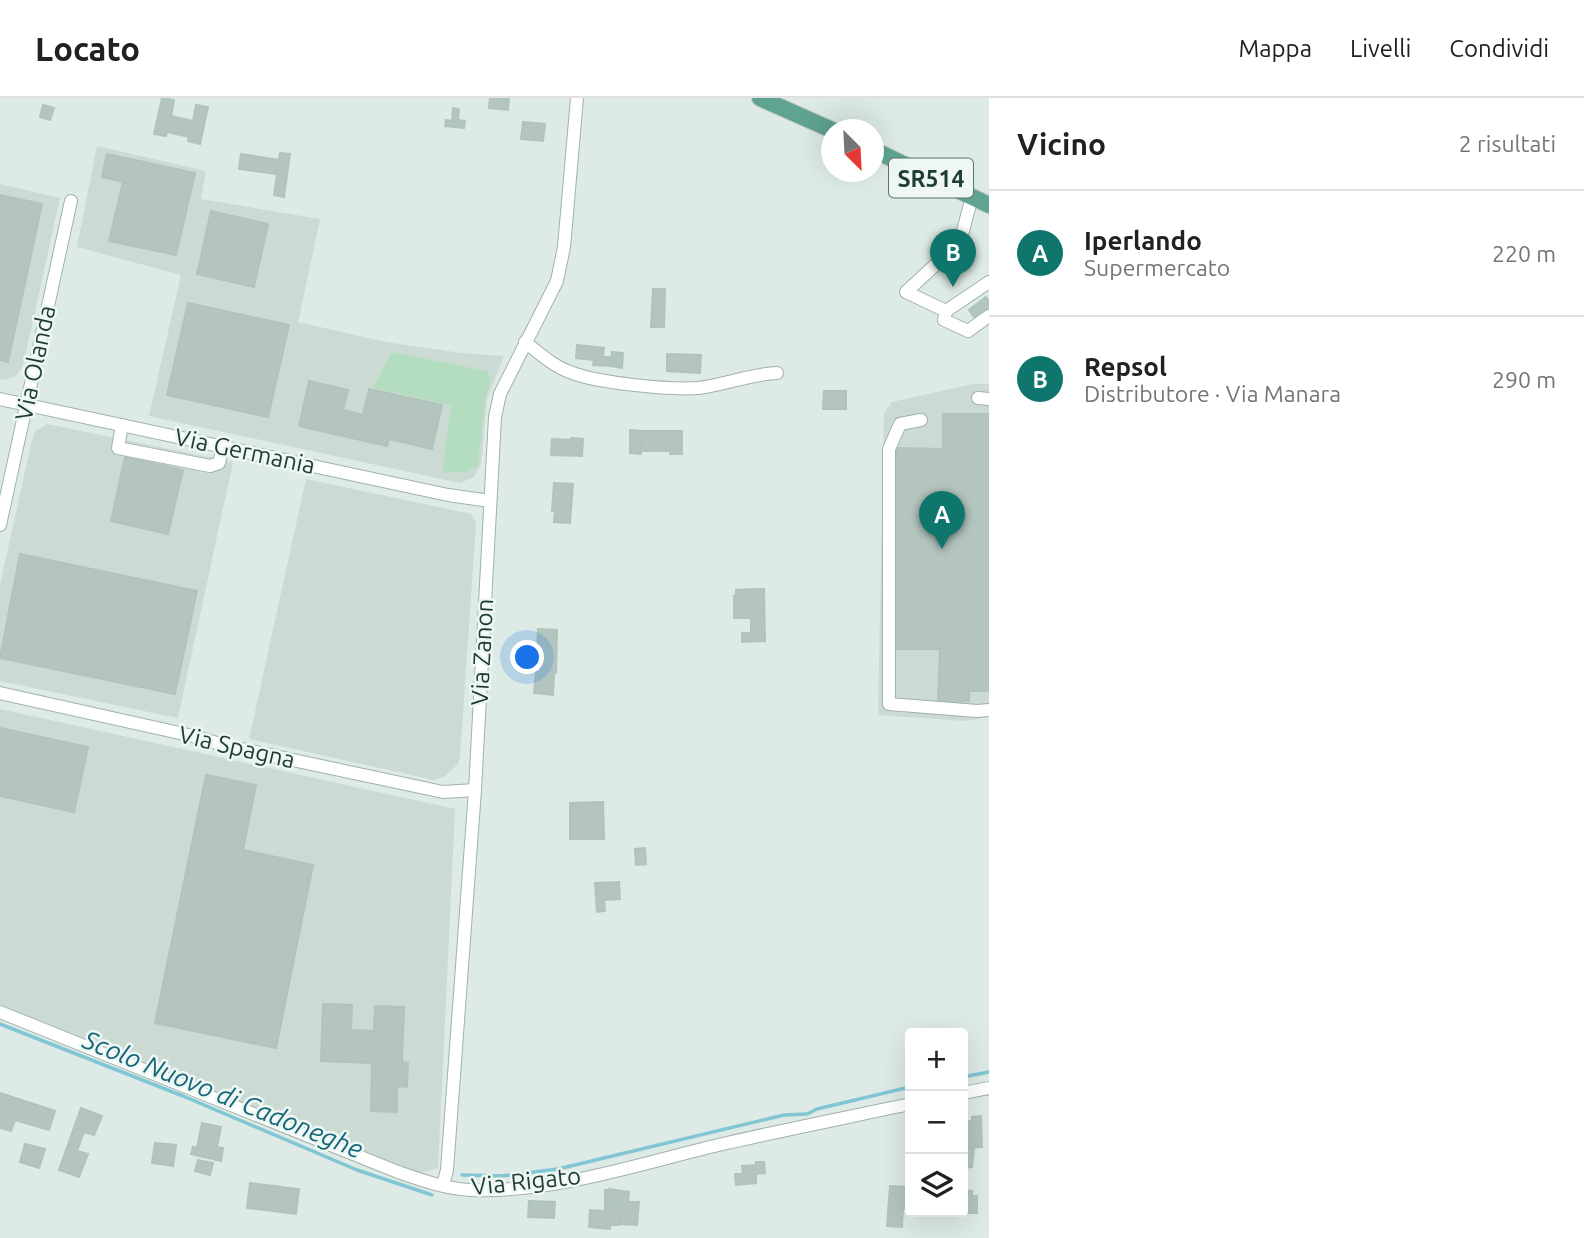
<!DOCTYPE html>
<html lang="it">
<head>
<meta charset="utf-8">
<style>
	:root { --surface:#fff; --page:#f6f6f6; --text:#202124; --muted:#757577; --line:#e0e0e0; --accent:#0f766e }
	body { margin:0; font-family:Ubuntu,sans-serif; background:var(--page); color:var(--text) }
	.controls { position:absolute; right:21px; bottom:21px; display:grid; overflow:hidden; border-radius:7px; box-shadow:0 7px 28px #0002 }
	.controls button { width:63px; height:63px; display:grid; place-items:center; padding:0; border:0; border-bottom:2px solid var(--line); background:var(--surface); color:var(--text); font:35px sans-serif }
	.compass { position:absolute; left:821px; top:21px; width:63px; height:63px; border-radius:50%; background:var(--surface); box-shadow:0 7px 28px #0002; rotate:156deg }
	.you { position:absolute; left:528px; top:560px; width:24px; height:24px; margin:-18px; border:5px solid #fff; border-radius:50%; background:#1a73e8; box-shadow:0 0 0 10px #1a73e833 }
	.badge { display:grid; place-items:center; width:46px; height:46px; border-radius:50%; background:var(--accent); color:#fff; font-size:23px; font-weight:700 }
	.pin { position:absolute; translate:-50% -58px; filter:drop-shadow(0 2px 4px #0008) }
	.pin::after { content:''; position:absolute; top:37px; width:24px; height:21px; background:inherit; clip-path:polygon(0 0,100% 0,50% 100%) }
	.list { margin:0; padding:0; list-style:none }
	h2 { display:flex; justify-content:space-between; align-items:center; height:91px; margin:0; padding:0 28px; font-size:30px }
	h2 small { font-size:23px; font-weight:400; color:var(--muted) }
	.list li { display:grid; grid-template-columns:46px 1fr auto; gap:21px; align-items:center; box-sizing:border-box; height:126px; padding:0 28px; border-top:2px solid var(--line) }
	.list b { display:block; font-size:26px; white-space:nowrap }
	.list p { margin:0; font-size:23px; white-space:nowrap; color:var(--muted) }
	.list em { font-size:23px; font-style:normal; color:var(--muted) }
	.icon { flex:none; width:38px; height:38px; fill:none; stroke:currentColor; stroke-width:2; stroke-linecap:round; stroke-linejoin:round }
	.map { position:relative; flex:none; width:989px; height:1140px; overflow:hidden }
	header { display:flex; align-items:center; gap:42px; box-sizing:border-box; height:98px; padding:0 35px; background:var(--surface); border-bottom:2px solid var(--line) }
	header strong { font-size:33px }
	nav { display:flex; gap:38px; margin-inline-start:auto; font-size:24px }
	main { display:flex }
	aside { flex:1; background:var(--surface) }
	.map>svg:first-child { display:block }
	.built { fill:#ccdad4 }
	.green { fill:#b4ddc0 }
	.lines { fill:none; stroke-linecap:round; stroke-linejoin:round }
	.stream { stroke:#81c6d4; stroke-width:3.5 }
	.building { fill:#b3c5be; stroke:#b0c4bc; stroke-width:2 }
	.minor-casing { stroke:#a0b2ac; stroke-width:14 }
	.major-casing { stroke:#bcc4c2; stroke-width:18 }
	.minor { stroke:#fff; stroke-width:12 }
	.major { stroke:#5fa393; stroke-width:16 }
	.labels { text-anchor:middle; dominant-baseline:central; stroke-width:5; stroke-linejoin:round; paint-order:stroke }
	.shield { fill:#eef7f3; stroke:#5c736d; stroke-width:2 }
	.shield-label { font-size:23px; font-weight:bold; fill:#1e3b34 }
	.street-label { font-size:24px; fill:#1e3b34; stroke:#eef7f3 }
	.water-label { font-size:26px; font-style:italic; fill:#156779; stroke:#eef7f3 }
</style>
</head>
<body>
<header>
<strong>Locato</strong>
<nav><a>Mappa</a><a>Livelli</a><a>Condividi</a></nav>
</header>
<main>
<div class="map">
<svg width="989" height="1140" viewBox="0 0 989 1140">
	<rect width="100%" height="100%" fill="#ddeae5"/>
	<g class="built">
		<path d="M 97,48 L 206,73 L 201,101 L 320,121 L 298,224 L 386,244 L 461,255 L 504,258 L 487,301 L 481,366 L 474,379 L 460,385 L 149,318 L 181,177 L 77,149 Z"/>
		<path d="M 0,86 L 60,100 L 23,268 L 16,278 L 5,282 L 0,281 Z"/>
		<path d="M 973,286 L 989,286 L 989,619 L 965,623 L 878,617 L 884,315 L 892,304 Z"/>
		<path d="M 47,326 L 233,364 L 178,620 L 0,583 L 0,487 L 32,342 L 35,334 Z"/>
		<path d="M 306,381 L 471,416 L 476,425 L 460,659 L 458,666 L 445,678 L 434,682 L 249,641 Z"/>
		<path d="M 0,611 L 455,711 L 438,1070 L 420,1075 L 0,906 Z"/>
	</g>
	<path class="green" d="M 392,254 L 487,273 L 491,282 L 485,301 L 478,367 L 467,374 L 442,375 L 451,307 L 373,290 Z"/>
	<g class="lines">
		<g class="stream">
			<path d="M 0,926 L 183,998 L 357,1072 L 432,1097"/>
			<path d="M 963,979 L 989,974"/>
			<path d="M 462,1077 L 501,1078 L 558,1071 L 784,1017 L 807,1016 L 817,1011 L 910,989"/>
		</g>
	</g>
	<g class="building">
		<path d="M 162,0 L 174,2 L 171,18 L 193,23 L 196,7 L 208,9 L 200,46 L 188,43 L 189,39 L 167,34 L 166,38 L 154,36 Z"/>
		<path d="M 490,0 L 509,0 L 508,12 L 489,10 Z"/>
		<path d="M 43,7 L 54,10 L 50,22 L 40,19 Z"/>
		<path d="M 453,10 L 459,11 L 458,22 L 465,23 L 464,30 L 445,28 L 446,22 L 452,23 Z"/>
		<path d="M 523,24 L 545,26 L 543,43 L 521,41 Z"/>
		<path d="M 280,55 L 290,56 L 284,99 L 274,97 L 277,76 L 239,71 L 241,56 L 279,62 Z"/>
		<path d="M 107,56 L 195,75 L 176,157 L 109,143 L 123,84 L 102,79 Z"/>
		<path d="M 0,97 L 42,106 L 8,264 L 0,262 Z"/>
		<path d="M 211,113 L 268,126 L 254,189 L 197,176 Z"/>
		<path d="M 653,191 L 665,191 L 664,229 L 651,229 Z"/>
		<path d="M 986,199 L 989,203 L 989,213 L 985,216 L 982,213 L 974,219 L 969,212 Z"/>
		<path d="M 188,205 L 289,227 L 268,319 L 167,297 Z"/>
		<path d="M 577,247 L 604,250 L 603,259 L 612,259 L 611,268 L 593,267 L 594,262 L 576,260 Z"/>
		<path d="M 612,254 L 623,255 L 622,270 L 611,268 Z"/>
		<path d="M 667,256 L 701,257 L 700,275 L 667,273 Z"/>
		<path d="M 309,283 L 348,292 L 343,312 L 363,317 L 369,291 L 442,307 L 432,351 L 389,341 L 387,348 L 299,328 Z"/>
		<path d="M 824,293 L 846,293 L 846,311 L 823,311 Z"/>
		<path d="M 943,316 L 989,316 L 989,593 L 969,593 L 969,603 L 938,604 L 940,551 L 895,551 L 897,350 L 943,351 Z"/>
		<path d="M 630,332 L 642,333 L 641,356 L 630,355 Z"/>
		<path d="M 642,333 L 671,333 L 670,353 L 641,353 Z"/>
		<path d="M 671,333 L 682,333 L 682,356 L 670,356 Z"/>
		<path d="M 571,340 L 583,341 L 582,358 L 551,357 L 552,341 L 571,342 Z"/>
		<path d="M 125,359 L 183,372 L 168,436 L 111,423 Z"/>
		<path d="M 554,385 L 573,386 L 570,425 L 554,424 L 555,413 L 552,413 Z"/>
		<path d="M 20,456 L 197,493 L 175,596 L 0,560 Z"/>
		<path d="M 758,491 L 764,491 L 765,543 L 742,544 L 742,535 L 751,535 L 751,520 L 734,520 L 734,498 L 736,498 L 736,492 Z"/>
		<path d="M 538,531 L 557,532 L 556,575 L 554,575 L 553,597 L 534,595 L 536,574 L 540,574 L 542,553 L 537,553 Z"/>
		<path d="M 0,630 L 88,649 L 74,714 L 0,698 Z"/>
		<path d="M 206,677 L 256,687 L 243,752 L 313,767 L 276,950 L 155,925 Z"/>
		<path d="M 603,704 L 604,741 L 570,741 L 570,705 Z"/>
		<path d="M 645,750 L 646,766 L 636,767 L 635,751 Z"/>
		<path d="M 619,784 L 620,801 L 604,802 L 605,813 L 597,814 L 595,785 Z"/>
		<path d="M 323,906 L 352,907 L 351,932 L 374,933 L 375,908 L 404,909 L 402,964 L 408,965 L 407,989 L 397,988 L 397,1014 L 371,1013 L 372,965 L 321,963 Z"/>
		<path d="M 0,995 L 55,1013 L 49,1032 L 15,1022 L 11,1033 L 0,1030 Z"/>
		<path d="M 81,1010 L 102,1018 L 94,1037 L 84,1034 L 77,1053 L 88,1056 L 79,1079 L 59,1072 Z"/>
		<path d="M 981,1018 L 982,1049 L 963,1050 L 963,1023 L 972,1023 L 972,1019 Z"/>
		<path d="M 202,1025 L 221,1029 L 217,1049 L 223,1050 L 221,1063 L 191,1056 L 193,1049 L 197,1050 Z"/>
		<path d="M 155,1045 L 176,1047 L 173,1068 L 152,1065 Z"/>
		<path d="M 25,1046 L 45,1051 L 39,1070 L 20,1064 Z"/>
		<path d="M 974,1049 L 972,1069 L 963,1070 L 963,1050 Z"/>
		<path d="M 198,1062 L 213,1065 L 210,1077 L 195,1073 Z"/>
		<path d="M 756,1064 L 764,1064 L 765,1075 L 756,1076 L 756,1085 L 736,1087 L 735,1076 L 743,1076 L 742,1068 L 756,1067 Z"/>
		<path d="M 250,1085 L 299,1091 L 296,1116 L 247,1110 Z"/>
		<path d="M 890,1088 L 910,1089 L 910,1111 L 903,1111 L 902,1129 L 887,1128 Z"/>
		<path d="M 609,1091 L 629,1094 L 628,1104 L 639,1104 L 637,1127 L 619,1126 L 621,1110 L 608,1109 Z"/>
		<path d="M 605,1092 L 609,1092 L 608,1109 L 621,1110 L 619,1127 L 610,1127 L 610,1131 L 589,1129 L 590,1112 L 605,1113 Z"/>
		<path d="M 963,1092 L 972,1093 L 972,1098 L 977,1098 L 977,1115 L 969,1115 L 969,1107 L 963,1105 Z"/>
		<path d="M 529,1103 L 555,1104 L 554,1120 L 528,1119 Z"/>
	</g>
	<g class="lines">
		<defs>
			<g id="minor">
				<path d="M 972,99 L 960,144 L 906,194 L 946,213 L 989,184"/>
				<path d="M 946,213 L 944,222 L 968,233 L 989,218"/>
				<path d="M 525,244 C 539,255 553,268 570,274 C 596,285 669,292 698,290 C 725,287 750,276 777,275"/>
				<path d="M 978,300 L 989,301"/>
				<path d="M 0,301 L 448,397 L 490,403"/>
				<path d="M 921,322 L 900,326 L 889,351 L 889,606 L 977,613 L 989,612"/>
				<path d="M 122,327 L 118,350 L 210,368 L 219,365 L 223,348"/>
				<path d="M 0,427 L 71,103"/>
				<path d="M 0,595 L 193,638 L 227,648 L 443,694 L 475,692"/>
				<path d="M 0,914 L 398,1074 C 421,1082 446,1091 471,1092 C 557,1095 644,1064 727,1045 C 788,1031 849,1019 910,1006"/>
				<path d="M 963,995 L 989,990"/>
				<path d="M 443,1087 L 447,1072 L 475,692 L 495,319 L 500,296 L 557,183 L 564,149 L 577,0"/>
			</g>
			<g id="major">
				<path d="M 760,0 L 832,32"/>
				<path d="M 874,52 L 989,107"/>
			</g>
		</defs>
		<use href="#minor" class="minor-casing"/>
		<use href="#major" class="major-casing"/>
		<use href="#minor" class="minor"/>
		<use href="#major" class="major"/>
	</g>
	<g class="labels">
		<rect class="shield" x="889" y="60.5" width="84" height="39" rx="5"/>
		<g class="shield-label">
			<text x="931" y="80">SR514</text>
		</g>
		<g class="street-label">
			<text transform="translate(35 265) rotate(-78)">Via Olanda</text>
			<text transform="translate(245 353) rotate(12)">Via Germania</text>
			<text transform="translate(482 554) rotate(-87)">Via Zanon</text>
			<text transform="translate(237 649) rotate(13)">Via Spagna</text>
			<text transform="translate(526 1083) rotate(-6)">Via Rigato</text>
		</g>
		<g class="water-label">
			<text transform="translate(223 996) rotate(22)">Scolo Nuovo di Cadoneghe</text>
		</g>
	</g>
</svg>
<div class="controls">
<button>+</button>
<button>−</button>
<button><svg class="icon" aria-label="layers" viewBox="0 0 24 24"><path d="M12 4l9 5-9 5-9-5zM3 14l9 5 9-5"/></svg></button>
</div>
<svg class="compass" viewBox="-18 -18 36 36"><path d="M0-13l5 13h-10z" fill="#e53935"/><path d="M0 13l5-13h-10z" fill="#757577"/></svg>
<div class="you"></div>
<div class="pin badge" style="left:942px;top:451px">A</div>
<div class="pin badge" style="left:953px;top:189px">B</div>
</div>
<aside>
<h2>Vicino<small>2 risultati</small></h2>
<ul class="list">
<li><span class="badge">A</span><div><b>Iperlando</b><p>Supermercato</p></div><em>220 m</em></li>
<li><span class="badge">B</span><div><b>Repsol</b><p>Distributore · Via Manara</p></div><em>290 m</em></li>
</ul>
</aside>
</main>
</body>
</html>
